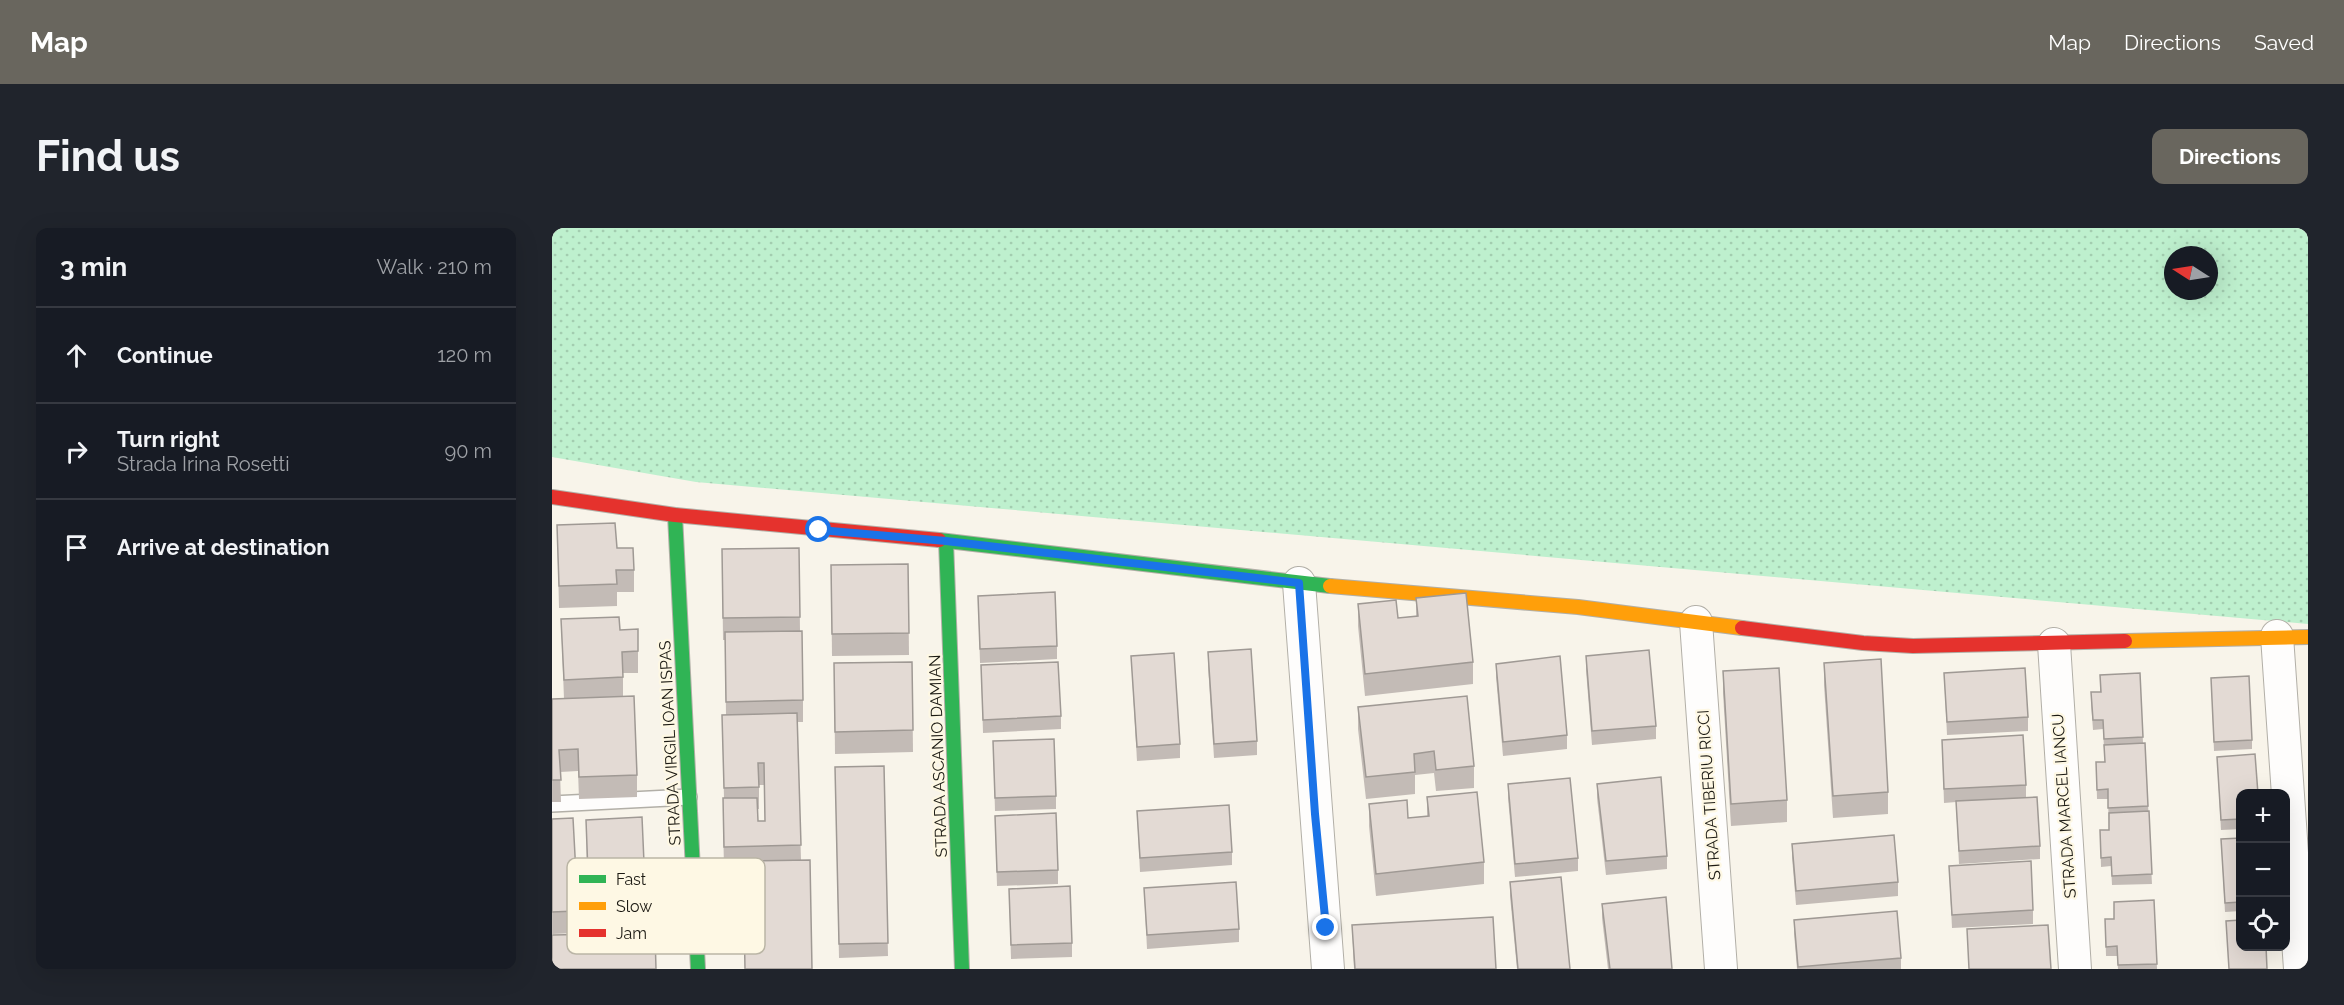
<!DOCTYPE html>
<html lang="en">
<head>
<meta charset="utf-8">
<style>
	:root { --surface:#171b24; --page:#20242c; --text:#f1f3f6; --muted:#9ea1a6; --line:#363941; --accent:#69665e }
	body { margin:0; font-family:Raleway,sans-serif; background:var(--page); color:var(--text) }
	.controls { position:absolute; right:18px; bottom:18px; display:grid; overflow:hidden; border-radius:12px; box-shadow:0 6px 24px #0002 }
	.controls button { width:54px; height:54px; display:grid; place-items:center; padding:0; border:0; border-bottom:2px solid var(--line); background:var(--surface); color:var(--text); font:30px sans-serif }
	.compass { position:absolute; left:1612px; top:18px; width:54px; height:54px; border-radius:50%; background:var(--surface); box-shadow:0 6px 24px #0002; rotate:282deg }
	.stop { position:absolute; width:18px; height:18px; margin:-14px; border:4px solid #1a73e8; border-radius:50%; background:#fff }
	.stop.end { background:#1a73e8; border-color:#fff; box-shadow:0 2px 6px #0008 }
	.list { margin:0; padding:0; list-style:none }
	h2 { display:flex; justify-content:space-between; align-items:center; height:78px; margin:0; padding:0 24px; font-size:26px }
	h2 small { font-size:20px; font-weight:400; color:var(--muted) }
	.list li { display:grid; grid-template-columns:39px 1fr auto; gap:18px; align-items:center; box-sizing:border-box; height:96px; padding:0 24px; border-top:2px solid var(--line) }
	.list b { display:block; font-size:22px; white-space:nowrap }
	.list p { margin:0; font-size:20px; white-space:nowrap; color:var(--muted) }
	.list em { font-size:20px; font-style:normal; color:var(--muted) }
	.icon { flex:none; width:33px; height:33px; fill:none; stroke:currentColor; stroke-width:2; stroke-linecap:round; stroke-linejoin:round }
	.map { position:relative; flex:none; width:1756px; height:741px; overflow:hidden; border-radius:12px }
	header { display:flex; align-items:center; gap:36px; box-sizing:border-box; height:84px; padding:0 30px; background:var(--accent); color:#fff }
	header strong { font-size:28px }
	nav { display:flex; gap:33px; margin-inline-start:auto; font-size:21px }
	.intro { display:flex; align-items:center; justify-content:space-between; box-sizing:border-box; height:144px; padding:0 36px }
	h1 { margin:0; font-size:42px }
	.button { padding:15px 27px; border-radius:12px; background:var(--accent); color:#fff; font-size:21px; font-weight:700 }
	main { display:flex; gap:36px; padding:0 36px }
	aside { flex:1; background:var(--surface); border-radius:12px; box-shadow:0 6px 24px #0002 }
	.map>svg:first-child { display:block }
	.grass { fill:url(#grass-dots); fill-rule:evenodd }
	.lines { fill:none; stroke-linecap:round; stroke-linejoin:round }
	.lane-casing { stroke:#b2afa7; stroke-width:18 }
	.street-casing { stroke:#b2afa7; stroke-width:34 }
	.fast-casing { stroke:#b2afa7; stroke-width:16 }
	.slow-casing { stroke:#b2afa7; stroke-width:16 }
	.jam-casing { stroke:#b2afa7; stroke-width:16 }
	.lane { stroke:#fefdfc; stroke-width:15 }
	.street { stroke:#fefdfc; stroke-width:32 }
	.fast { stroke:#30b455; stroke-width:14 }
	.slow { stroke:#ff9f0a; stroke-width:14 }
	.jam { stroke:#e5322d; stroke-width:14 }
	.wall { fill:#c3bbb6; fill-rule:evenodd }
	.building { fill:#e3dad4; stroke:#9f9994; stroke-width:1.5 }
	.route { stroke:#1a73e8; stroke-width:8 }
	.labels { text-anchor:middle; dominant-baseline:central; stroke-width:4.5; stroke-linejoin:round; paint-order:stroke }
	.street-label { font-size:16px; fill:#1c1a13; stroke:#fef8e4 }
	.key { fill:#fef8e4; stroke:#bab5a5; stroke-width:1.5 }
	.key-label { font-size:16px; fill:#1c1a13 }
</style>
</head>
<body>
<header>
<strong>Map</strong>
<nav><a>Map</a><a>Directions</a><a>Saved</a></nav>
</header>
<div class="intro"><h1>Find us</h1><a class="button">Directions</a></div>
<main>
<aside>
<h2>3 min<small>Walk · 210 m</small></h2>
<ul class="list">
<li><svg class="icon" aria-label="ahead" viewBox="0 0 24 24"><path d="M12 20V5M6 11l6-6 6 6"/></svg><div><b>Continue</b></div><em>120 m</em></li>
<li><svg class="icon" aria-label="right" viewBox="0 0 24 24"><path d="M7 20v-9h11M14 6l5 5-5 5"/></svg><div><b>Turn right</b><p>Strada Irina Rosetti</p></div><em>90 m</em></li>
<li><svg class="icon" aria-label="arrive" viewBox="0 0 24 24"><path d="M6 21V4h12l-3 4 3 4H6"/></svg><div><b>Arrive at destination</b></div></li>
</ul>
</aside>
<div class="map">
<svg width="1756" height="741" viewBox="0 0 1756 741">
	<defs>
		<pattern id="grass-dots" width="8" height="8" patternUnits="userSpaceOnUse" patternTransform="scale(1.5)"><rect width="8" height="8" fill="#bef0ce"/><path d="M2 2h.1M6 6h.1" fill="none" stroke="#a3cdb0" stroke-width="1.8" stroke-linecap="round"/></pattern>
	</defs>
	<rect width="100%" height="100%" fill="#f8f4ea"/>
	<path class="grass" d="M 0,0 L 1756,0 L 1756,396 L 144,254 L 0,229 ZM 1621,27 L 1657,27 L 1657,63 L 1621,63 Z"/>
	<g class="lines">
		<defs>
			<path id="lane" d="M 0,576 L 137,569"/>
			<g id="street">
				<path d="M 747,355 L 776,741"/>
				<path d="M 1144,394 L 1169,741"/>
				<path d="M 1725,408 L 1748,741"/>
				<path d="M 1502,416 L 1523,741"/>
			</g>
			<g id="fast">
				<path d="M 123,287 L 146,741"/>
				<path d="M 387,312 L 778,358"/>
				<path d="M 394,313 L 410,741"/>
			</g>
			<g id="slow">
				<path d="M 778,358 L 1026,379 L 1190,400"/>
				<path d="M 1573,413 L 1756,409"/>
			</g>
			<g id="jam">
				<path d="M 0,269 L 123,287 L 387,312"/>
				<path d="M 1190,400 L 1311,415 L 1361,418 L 1573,413"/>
			</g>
		</defs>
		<use href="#lane" class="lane-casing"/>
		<use href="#street" class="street-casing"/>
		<use href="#fast" class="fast-casing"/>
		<use href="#slow" class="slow-casing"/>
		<use href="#jam" class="jam-casing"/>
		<use href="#lane" class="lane"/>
		<use href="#street" class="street"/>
		<use href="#fast" class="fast"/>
		<use href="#slow" class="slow"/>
		<use href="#jam" class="jam"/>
	</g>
	<g class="wall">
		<path d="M 5,297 L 65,320 L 82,342 L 82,364 L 65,364 L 65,378 L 7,380 Z"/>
		<path d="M 247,320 L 248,403 L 251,472 L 251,494 L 245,494 L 249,632 L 191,640 L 172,641 L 171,592 L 171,570 L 172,570 L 170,487 L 174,487 L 173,412 L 171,412 L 170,321 ZM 207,557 L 212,557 L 213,593 L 206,593 L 206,581 L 207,581 Z"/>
		<path d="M 356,336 L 357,427 L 280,428 L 279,337 Z"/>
		<path d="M 426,368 L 505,418 L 505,431 L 428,435 Z"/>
		<path d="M 864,370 L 921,434 L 921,456 L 813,468 L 806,398 L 806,376 L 846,390 L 864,388 Z"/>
		<path d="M 9,391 L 68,402 L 86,423 L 86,445 L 71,445 L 71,468 L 85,547 L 85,569 L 27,571 L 26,543 L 8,544 L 9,574 L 0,574 L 0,471 L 12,471 Z"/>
		<path d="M 656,424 L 705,513 L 705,527 L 662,530 L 656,438 Z"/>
		<path d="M 579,428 L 628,516 L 628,530 L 585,533 Z"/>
		<path d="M 1034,428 L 1104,498 L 1104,511 L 1040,517 L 1034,442 Z"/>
		<path d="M 360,434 L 361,524 L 283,526 L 282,435 Z"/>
		<path d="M 1272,435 L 1336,564 L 1336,586 L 1281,590 L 1272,457 Z"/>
		<path d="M 944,436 L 1015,507 L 1015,521 L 951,528 L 944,449 Z"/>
		<path d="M 429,437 L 509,488 L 509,501 L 431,505 Z"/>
		<path d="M 1171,443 L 1235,572 L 1235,594 L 1179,598 L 1171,465 Z"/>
		<path d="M 1392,445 L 1476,489 L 1476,503 L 1395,507 Z"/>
		<path d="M 1588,445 L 1591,515 L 1593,515 L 1600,656 L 1560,657 L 1559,638 L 1549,639 L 1548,602 L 1557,602 L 1556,571 L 1545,571 L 1544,534 L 1553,534 L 1552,520 L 1551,501 L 1541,502 L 1539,474 L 1548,464 L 1548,447 Z"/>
		<path d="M 1659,450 L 1700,512 L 1700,521 L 1662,523 Z"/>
		<path d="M 806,479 L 922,538 L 922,560 L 884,563 L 882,545 L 863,547 L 863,566 L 814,571 L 806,501 Z"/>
		<path d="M 1390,512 L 1474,557 L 1474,569 L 1488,618 L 1488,631 L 1407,636 L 1404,574 L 1392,575 Z"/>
		<path d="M 441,513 L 504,568 L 504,581 L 443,583 Z"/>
		<path d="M 1665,529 L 1689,566 L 1689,601 L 1669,602 Z"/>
		<path d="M 332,538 L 336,728 L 287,730 L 283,539 Z"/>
		<path d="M 956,556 L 1026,630 L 1026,643 L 963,649 L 956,570 Z"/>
		<path d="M 1045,556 L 1115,628 L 1115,641 L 1054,647 L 1045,570 Z"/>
		<path d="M 875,569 L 932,634 L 932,656 L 824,668 L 817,598 L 817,576 L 856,590 L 875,588 Z"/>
		<path d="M 585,583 L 680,624 L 680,637 L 588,644 Z"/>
		<path d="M 443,588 L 506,642 L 506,656 L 445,658 Z"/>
		<path d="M 0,591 L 24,646 L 35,645 L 34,592 L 94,680 L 94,702 L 0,706 Z"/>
		<path d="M 1689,610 L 1689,683 L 1673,684 L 1669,611 Z"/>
		<path d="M 1240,616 L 1346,654 L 1346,668 L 1244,677 L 1240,629 Z"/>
		<path d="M 1397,638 L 1481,682 L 1481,696 L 1400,700 Z"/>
		<path d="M 958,654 L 1018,741 L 965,741 L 958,668 Z"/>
		<path d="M 592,660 L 687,701 L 687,714 L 595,721 Z"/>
		<path d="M 457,661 L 520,715 L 520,729 L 459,731 Z"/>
		<path d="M 1602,672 L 1605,740 L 1605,741 L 1566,741 L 1565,728 L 1554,728 L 1553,691 L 1562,691 Z"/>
		<path d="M 1050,676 L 1120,741 L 1056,741 L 1050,690 Z"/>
		<path d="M 1242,692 L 1349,730 L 1349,741 L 1245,741 L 1242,705 Z"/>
		<path d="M 800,697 L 944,741 L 802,741 Z"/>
	</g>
	<g class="building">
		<path d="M 63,295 L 65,320 L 81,320 L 82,342 L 64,342 L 65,356 L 7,358 L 5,297 Z"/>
		<path d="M 247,320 L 248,389 L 171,390 L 170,321 Z"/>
		<path d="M 356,336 L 357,405 L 280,406 L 279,337 Z"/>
		<path d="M 503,364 L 505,418 L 428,421 L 426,368 Z"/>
		<path d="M 914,365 L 921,434 L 813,446 L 806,376 L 844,372 L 846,390 L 866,388 L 864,370 Z"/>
		<path d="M 67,389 L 68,402 L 86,401 L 86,423 L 70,424 L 71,449 L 12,452 L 9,391 Z"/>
		<path d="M 250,403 L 251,472 L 174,474 L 173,404 Z"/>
		<path d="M 699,421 L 705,513 L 662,516 L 656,424 Z"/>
		<path d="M 1097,422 L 1104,498 L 1040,503 L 1034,428 Z"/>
		<path d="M 622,425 L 628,516 L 585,519 L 579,428 Z"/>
		<path d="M 1008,428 L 1015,507 L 951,514 L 944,436 Z"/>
		<path d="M 1329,431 L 1336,564 L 1281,568 L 1272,435 Z"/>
		<path d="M 360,434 L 361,502 L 283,504 L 282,435 Z"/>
		<path d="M 506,434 L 509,488 L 431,492 L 429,437 Z"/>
		<path d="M 1227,440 L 1235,572 L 1179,576 L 1171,443 Z"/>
		<path d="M 1473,440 L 1476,489 L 1395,494 L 1392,445 Z"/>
		<path d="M 1588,445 L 1591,509 L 1552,511 L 1551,492 L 1541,492 L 1539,464 L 1549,464 L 1548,447 Z"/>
		<path d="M 1697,448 L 1700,512 L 1662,514 L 1659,450 Z"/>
		<path d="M 82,468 L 85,547 L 27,549 L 26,521 L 7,522 L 9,552 L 0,552 L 0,471 Z"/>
		<path d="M 915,468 L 922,538 L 884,542 L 882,523 L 862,526 L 863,544 L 814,549 L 806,479 Z"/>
		<path d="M 245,485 L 249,617 L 172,619 L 171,570 L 205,570 L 206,593 L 213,593 L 212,535 L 206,535 L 207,559 L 172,560 L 170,487 Z"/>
		<path d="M 1471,507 L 1474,557 L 1392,561 L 1390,512 Z"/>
		<path d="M 502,511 L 504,568 L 443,570 L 441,513 Z"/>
		<path d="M 1593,515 L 1596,578 L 1556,580 L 1556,561 L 1545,562 L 1544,534 L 1553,534 L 1552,517 Z"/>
		<path d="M 1703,526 L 1706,566 L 1689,566 L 1689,591 L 1669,592 L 1665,529 Z"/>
		<path d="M 332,538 L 336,715 L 287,716 L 283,539 Z"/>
		<path d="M 1109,549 L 1115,628 L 1054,633 L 1045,556 Z"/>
		<path d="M 1018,550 L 1026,630 L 963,636 L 956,556 Z"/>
		<path d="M 925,564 L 932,634 L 824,646 L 817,576 L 855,572 L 856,590 L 877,588 L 875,569 Z"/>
		<path d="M 1485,569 L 1488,618 L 1407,623 L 1404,573 Z"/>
		<path d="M 677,577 L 680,624 L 588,630 L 585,583 Z"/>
		<path d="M 1597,583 L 1600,646 L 1560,648 L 1559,629 L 1549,630 L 1548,602 L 1557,602 L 1557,585 Z"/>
		<path d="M 504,585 L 506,642 L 445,644 L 443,588 Z"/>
		<path d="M 90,589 L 94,680 L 0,684 L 0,591 L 21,590 L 24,646 L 36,645 L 34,592 Z"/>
		<path d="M 1342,607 L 1346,654 L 1244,663 L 1240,616 Z"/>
		<path d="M 1689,610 L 1689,674 L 1673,675 L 1669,611 Z"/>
		<path d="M 258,632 L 260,741 L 193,741 L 191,633 Z"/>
		<path d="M 1479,633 L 1481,682 L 1400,687 L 1397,638 Z"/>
		<path d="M 1009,649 L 1018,741 L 966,741 L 958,654 Z"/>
		<path d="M 684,654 L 687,701 L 595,707 L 592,660 Z"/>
		<path d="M 518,658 L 520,715 L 459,717 L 457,661 Z"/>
		<path d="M 1114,669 L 1120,741 L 1058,741 L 1050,676 Z"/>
		<path d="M 1602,672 L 1605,736 L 1566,737 L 1565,718 L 1554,719 L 1553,691 L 1562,691 L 1562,674 Z"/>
		<path d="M 1345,683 L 1349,730 L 1246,739 L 1242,692 Z"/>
		<path d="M 941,689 L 944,741 L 803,741 L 800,697 Z"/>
		<path d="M 1689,692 L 1689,718 L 1714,718 L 1715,741 L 1677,741 L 1674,693 Z"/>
		<path d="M 1496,697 L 1499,741 L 1417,741 L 1415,701 Z"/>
		<path d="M 103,705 L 104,741 L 0,741 L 0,707 Z"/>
	</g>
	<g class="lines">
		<path class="route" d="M 267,302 L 394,313 L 747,355 L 763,586 L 774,700"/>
	</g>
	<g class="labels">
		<g class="street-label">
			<text transform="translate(118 515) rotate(-93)">STRADA VIRGIL IOAN ISPAS</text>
			<text transform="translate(386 528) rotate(-92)">STRADA ASCANIO DAMIAN</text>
			<text transform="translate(1157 567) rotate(-94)">STRADA TIBERIU RICCI</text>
			<text transform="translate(1512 578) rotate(-94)">STRADA MARCEL IANCU</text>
		</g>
	</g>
	<rect x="15" y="630" width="198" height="96" rx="9" class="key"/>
	<rect x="27" y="647" width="27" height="8" fill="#30b455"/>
	<rect x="27" y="674" width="27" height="8" fill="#ff9f0a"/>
	<rect x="27" y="701" width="27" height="8" fill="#e5322d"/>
	<g class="key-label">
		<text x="64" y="657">Fast</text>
		<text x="64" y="684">Slow</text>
		<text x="64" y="711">Jam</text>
	</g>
</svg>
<div class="controls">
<button>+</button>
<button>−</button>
<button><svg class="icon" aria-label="locate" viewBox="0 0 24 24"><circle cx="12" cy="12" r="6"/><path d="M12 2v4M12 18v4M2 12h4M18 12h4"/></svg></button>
</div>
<svg class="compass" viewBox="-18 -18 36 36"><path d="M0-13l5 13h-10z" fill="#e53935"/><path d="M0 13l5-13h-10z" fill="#9ea1a6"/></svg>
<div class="stop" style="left:267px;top:302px"></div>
<div class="stop end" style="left:774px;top:700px"></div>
</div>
</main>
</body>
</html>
